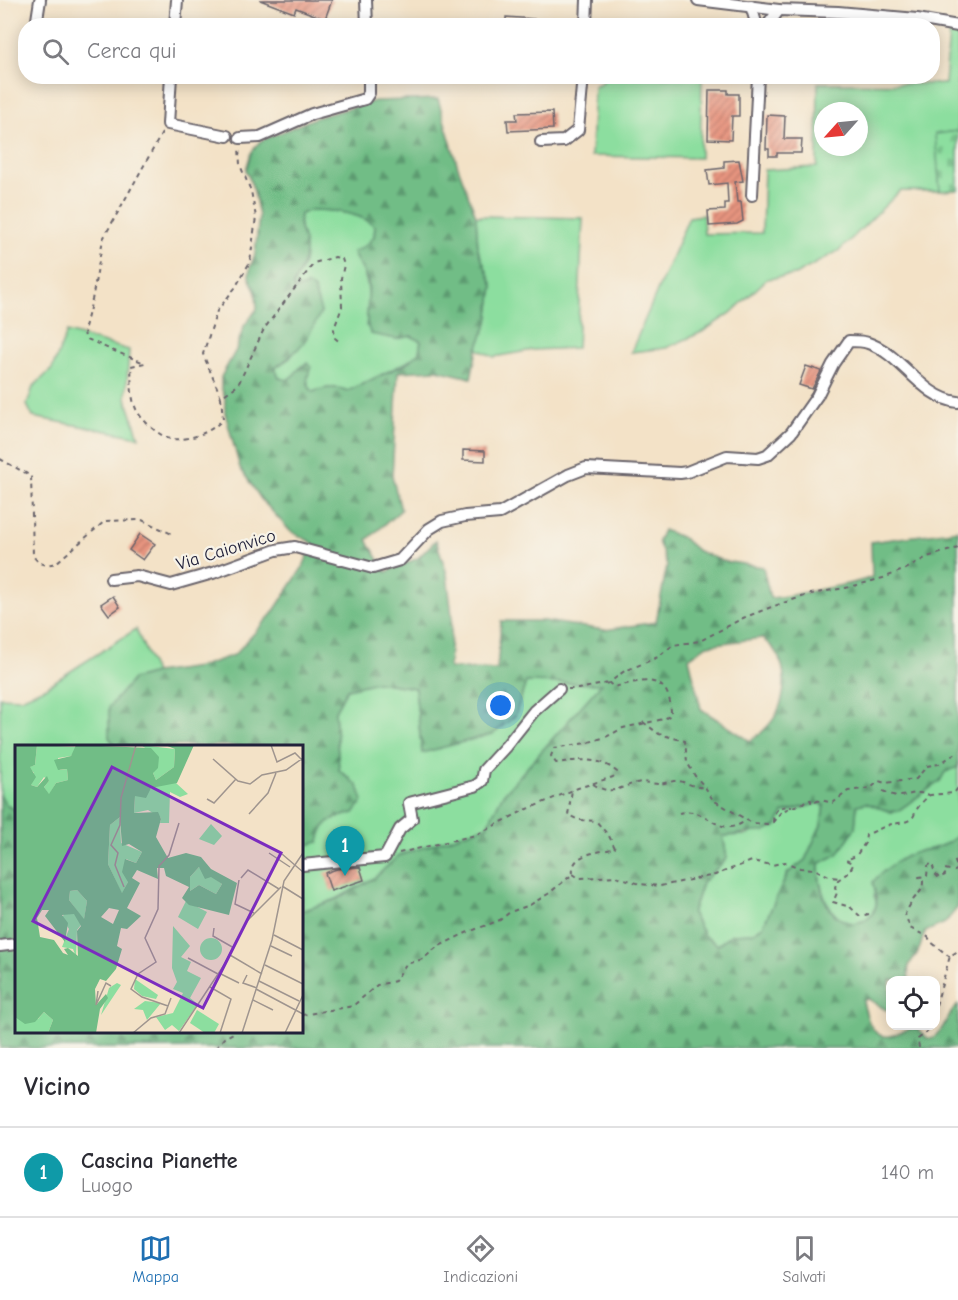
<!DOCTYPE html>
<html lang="it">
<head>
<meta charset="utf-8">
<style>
	:root { --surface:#fff; --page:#f2f2f3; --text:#2b2b33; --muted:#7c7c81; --line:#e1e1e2; --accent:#1f6fb2 }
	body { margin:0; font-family:"Comic Neue",sans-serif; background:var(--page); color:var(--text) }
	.controls { position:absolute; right:18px; bottom:18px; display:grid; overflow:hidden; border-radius:12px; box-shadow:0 3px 15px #0003 }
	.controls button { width:54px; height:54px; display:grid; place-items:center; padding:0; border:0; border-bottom:2px solid var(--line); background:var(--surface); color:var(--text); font:30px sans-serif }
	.compass { position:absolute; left:814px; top:102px; width:54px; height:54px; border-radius:50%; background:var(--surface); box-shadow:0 3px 15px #0003; rotate:243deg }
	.you { position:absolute; left:501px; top:706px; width:21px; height:21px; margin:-15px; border:4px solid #fff; border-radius:50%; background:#1a73e8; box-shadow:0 0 0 9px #1a73e833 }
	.badge { display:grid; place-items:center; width:39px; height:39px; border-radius:50%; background:var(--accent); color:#fff; font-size:20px; font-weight:700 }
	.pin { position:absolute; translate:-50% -50px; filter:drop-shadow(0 2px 3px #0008) }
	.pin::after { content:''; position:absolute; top:32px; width:21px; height:18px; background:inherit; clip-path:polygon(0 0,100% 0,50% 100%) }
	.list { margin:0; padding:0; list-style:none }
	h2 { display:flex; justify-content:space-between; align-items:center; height:78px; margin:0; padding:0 24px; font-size:26px }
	h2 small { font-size:20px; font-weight:400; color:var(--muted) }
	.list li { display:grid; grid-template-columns:39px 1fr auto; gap:18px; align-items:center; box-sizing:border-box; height:90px; padding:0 24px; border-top:2px solid var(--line) }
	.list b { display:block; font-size:22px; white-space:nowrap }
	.list p { margin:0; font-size:20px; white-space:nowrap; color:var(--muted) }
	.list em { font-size:20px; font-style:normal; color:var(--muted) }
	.icon { flex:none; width:33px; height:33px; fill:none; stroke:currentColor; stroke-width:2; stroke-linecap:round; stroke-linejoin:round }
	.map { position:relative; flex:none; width:958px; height:1048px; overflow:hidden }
	.search { position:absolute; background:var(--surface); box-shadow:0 3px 15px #0003; left:18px; right:18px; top:18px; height:66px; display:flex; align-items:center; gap:15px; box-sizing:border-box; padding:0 21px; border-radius:24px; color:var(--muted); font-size:22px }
	.sheet { height:168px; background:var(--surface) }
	nav { display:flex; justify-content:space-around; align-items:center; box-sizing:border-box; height:84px; border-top:2px solid var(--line); background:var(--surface); font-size:16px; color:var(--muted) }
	nav a { display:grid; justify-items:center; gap:3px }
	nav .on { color:var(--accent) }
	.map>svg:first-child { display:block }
	.grass { fill:#8cde9f; stroke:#57806d; stroke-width:1.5; fill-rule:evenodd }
	.forest { fill:url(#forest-firs); stroke:#4a7060; stroke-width:1.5; fill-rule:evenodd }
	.cemetery { fill:url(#cemetery-stones); stroke:#57806d; stroke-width:1.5 }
	.building { fill:url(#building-hatch) }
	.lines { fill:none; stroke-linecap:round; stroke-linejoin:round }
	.minor-casing { stroke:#6b656c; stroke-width:14 }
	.path { stroke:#6b656c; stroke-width:2; stroke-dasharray:4.5 4.5; stroke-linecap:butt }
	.minor { stroke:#fff; stroke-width:10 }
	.labels { text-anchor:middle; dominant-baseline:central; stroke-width:4.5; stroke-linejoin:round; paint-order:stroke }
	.street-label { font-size:18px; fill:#22223b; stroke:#f7f3e8 }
	.inset-road { fill:none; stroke:#9f958f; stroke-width:1.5 }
	.view { fill:#7b2cbf; fill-opacity:0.15; stroke:#7b2cbf; stroke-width:3 }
	.inset-edge { fill:none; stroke:#22223b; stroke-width:3 }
</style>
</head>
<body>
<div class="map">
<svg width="958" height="1048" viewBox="0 0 958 1048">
	<defs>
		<pattern id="forest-firs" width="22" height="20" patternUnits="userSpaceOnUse" patternTransform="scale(1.5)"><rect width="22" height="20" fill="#71bd86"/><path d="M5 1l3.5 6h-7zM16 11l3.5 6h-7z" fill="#5c996f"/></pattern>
		<pattern id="cemetery-stones" width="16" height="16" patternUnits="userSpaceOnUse" patternTransform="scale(1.5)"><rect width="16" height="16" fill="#8cde9f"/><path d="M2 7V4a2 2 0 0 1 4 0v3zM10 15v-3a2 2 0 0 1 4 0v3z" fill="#78be8a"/></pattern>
		<pattern id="building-hatch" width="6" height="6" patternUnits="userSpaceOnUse" patternTransform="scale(1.5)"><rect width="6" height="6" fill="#e7947f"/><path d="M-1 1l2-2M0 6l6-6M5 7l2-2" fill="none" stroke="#bb7869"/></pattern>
	</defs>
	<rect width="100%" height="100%" fill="#f7f3e8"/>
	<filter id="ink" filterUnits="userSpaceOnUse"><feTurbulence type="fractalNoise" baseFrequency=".0167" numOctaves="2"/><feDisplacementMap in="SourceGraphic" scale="12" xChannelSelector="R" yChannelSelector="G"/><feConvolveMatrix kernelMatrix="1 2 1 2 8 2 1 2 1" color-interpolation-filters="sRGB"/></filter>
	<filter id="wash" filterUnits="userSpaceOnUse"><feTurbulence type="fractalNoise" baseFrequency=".008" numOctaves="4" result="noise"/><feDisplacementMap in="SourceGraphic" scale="24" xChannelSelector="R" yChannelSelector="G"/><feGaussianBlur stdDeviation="1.35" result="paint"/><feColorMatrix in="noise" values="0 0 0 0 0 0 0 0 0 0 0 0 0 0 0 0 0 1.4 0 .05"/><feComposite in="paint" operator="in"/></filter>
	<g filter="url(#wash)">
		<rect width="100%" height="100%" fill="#f3e2c7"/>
		<g class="grass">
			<path d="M 949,31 L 958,32 L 958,131 L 936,134 L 940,191 L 900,191 L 840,250 L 795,275 L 767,279 L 731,313 L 702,332 L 666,348 L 631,352 L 689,217 L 703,215 L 704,234 L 762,233 L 764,170 L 817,167 L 818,83 L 945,84 ZM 823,111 L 859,111 L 859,147 L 823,147 Z"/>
			<path d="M 603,77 L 702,77 L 700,158 L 591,156 L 594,86 L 603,82 Z"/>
			<path d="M 311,210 C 332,210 359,212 375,226 L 374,237 L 355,257 C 371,279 370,301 366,326 L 396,339 L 411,336 L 421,341 L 419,353 L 407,362 L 348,391 C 335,386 326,387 313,392 C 306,385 307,376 301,366 L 296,375 L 287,380 L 279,378 L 275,368 L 290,358 L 321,313 L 314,290 L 308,285 L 294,290 C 292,280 302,272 304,262 C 308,244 297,232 300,214 Z"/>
			<path d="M 476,216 L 583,218 L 577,348 L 533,350 L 494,357 L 477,349 L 488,322 L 493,286 L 478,250 Z"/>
			<path d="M 67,332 L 129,350 L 126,398 L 139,437 L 33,417 L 27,405 L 33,387 L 52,369 Z"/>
			<path d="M 136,629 L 155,673 L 133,679 L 109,737 L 115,746 L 16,746 L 16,811 L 6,805 L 0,794 L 0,697 L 21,698 L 46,687 Z"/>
			<path d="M 377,682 L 415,688 L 422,753 L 515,716 L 526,682 L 602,683 L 502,796 L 487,826 L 398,856 L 376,877 L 337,899 L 302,911 L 302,846 L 318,842 C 323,819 333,818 354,813 L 350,778 L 339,770 L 335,711 L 347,689 Z"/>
			<path d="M 958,767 L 958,835 L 951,842 L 934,849 L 919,851 L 895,865 L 874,896 C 878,903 876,907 872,913 C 867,920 859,924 851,923 C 827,918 818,885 819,864 L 838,854 L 855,828 L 857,805 L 866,803 L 891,812 L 899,810 L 940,781 L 945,772 Z"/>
			<path d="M 819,803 L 824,805 L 821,825 L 805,860 L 788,873 L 763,926 L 752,933 L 732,934 L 718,945 L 705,937 L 692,913 L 702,883 L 727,858 L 723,836 L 748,835 L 783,813 Z"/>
		</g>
		<path class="forest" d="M 438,99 L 458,167 L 476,216 L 478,250 L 493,286 L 488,322 L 477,349 L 471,378 L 437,370 L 398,372 L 392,476 L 401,510 L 367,540 L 386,572 L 418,558 L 436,540 L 447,574 L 452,616 L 449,668 L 497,670 L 501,621 L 544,621 L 605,630 L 656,622 L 667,565 L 658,541 L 663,530 L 683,538 L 698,551 L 723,561 L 763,567 L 770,598 C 785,597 798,594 812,591 C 832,586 853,585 872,577 L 871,542 L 958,530 L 958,767 L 945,772 L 940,781 L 899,810 L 891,812 L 866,803 L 857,805 L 855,828 L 838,854 L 819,864 C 818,879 822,902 834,914 C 848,928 870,925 876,906 C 878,900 874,889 873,882 C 882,870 904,855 920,851 C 936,848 945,846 958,835 L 958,907 L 945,923 L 925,932 C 922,938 922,942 920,947 C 914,965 906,957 909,980 L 890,980 L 890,1009 L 886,1010 L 867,998 L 863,1002 C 867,1016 870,1039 890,1036 C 900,1034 904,1028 917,1028 L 927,1038 L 932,1038 C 947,1028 944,1017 958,1005 L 958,1048 L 0,1048 L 0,794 L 6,805 L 16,811 L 16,1032 L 302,1032 L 302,911 L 337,899 L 376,877 L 398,856 L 487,826 L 502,796 L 601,684 L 526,682 L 515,716 L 493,734 L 422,753 L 415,688 L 377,682 L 347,689 L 335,711 L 339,770 L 358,786 L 363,801 L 354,813 C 333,818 323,819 319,842 L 302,846 L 302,746 L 115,746 L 109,737 L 109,707 L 133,679 L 155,673 L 199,667 L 234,655 L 272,614 L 303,567 L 313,543 L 290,531 L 261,499 L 240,468 L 225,413 L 225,398 L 221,387 L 221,377 L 236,350 L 244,326 L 257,309 L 256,293 L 249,277 L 250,268 L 255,254 L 259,216 L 254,191 L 246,170 L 251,153 L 260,141 L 315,118 L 375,101 ZM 311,210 C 332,210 359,212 375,226 L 374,237 L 365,246 L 353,252 C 356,263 365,270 368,282 C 371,299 362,319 371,334 L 396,339 L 411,336 L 421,341 L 419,352 L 407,363 L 348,391 C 335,386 326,387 313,392 C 305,384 307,377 311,367 L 307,363 C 298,367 296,375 287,380 L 279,378 L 275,368 C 300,351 308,339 321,312 L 314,290 L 308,285 L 295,290 L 293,285 C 299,273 306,261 305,247 C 304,233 297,232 300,214 ZM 762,638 C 766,642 772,646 775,651 C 791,674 785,710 765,729 C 761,734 755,737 750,741 L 701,709 L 689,658 L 707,645 ZM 818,803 L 824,805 L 821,825 L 805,860 L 788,873 L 763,926 L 752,933 L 732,934 L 718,945 L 705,937 L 692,913 L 702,883 L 727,858 L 723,836 C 735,836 757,830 765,832 L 777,826 L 783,813 Z"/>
		<path class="cemetery" d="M 958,131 L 958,190 L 940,191 L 935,134 Z"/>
		<g id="blocks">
			<g class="building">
				<path d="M 260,0 L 332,0 L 325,19 L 296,8 L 294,13 Z"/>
				<path d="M 506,17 L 534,19 L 534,26 L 506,26 Z"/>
				<path d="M 709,90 L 728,90 L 728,94 L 739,94 L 739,116 L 732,116 L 731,140 L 708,139 Z"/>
				<path d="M 552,112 L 553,129 L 508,131 L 507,120 L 517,120 L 516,113 Z"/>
				<path d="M 767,115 L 785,116 L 784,139 L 802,139 L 801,153 L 777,153 L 777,156 L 769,156 L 769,149 L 766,149 Z"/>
				<path d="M 739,160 L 743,181 L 735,182 L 737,202 L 741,202 L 743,221 L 737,224 L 709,226 L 708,211 L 725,210 L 725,203 L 728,203 L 727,183 L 709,185 L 707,170 L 724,168 L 724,161 Z"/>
				<path d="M 806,366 L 821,371 L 812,389 L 799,385 Z"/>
				<path d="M 463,450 L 485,451 L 485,461 L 463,460 Z"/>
				<path d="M 140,534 L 155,544 L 143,560 L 129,550 Z"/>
				<path d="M 113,596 L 120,607 L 109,615 L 101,604 Z"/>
				<path d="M 360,867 L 364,880 L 331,891 L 325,873 L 337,869 Z"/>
			</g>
		</g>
	</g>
	<g filter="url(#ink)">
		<use href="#blocks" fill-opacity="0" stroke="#6b656c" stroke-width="1.5"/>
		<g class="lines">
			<defs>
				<g id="minor">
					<path d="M 366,0 L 367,26"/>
					<path d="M 698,0 L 779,10 L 838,12 L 917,19 L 958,26"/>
					<path d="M 751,6 L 757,26"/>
					<path d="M 36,26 L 40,0"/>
					<path d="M 175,26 L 177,0"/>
					<path d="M 586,26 L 587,0"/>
					<path d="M 767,26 L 779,10"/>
					<path d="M 171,76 L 168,124 L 227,136"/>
					<path d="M 240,138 L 260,137 L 312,114 L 365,99 L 369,93 L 369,76"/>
					<path d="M 541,142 L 564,141 L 578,130 L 583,76"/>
					<path d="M 752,195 L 758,76"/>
					<path d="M 111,579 L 137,576 L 171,585 L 213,573 L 276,550 L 295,547 L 373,568 L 400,560 L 429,529 L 442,521 L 465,516 L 500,513 L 568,475 L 586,468 L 680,473 L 687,472 L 727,456 L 758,458 L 767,455 L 791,433 L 817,396 L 833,364 L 849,341 C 855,341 863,341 868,343 C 902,354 921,398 958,402"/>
					<path d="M 302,865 L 385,857 L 400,829 L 412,819 L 409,803 L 475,786 L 482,781 L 484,770 L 506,746 L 534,711 L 559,689"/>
					<path d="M 0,946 L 16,944"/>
				</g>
			</defs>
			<use href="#minor" class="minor-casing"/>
			<g class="path">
				<path d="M 162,133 L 103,239 L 92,300 L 84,331 L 85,338 L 109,349 L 145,363 L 131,366 C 132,380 130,396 136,409 C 140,419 160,437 171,439 C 189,441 212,432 223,419 L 221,397 L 238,385 L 264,329 L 314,263 L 335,257 L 342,259 L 344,265 L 341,278 L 342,307 L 334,329 L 335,338 L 341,343"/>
				<path d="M 221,397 L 203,354 L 217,311 L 235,288 L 250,262 L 256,217 L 251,191 L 240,165 L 239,147"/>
				<path d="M 0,459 L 31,476 L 33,556 C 40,565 45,566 56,563 L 105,521 L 142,520 L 172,534"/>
				<path d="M 568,689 L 578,689 L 609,683"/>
				<path d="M 643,722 L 659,734 L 685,741 L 687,762 L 695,776 L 705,787 L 713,800 L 752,823 L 767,824 L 773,822 L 782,811 L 803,803 L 806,800 L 811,800 L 811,803 L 821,800 L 833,803 L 848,791 L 871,788 L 879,781 L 885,783 L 916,779 L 927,766 L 939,764 L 958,752"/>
				<path d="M 593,784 C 614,798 620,785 641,782 C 647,782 654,784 660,784 C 665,783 669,782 674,781 C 685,780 694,789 705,787"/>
				<path d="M 883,791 C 888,793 893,796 898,796 C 911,796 915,790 929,795"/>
				<path d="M 679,813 C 708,804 718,843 748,819"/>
				<path d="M 773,822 C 773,809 780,805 792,807"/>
				<path d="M 399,853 L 476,835 L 523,811 L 578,788 L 613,777 L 617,772 C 599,756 579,760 556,763 L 551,756 L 554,748 L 586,743 L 606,737 L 623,728 L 664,719 L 671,715 C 671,673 645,679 614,687 L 609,683 L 623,672 L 658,657 L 673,645 L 700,641 L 743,618 L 774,606 L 811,594 L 850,587 L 883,578 L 906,569 L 927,557 L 958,548"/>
				<path d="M 573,874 L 579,878 L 616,876 L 640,884 L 660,886 L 715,875 L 752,861 L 772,865 L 785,862 L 800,868 L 814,869 L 831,877 L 841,878"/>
				<path d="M 869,914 L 860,916 L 850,907 L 833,902 L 837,893 L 835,887 L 838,880 L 849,872 L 853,865 L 852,863 L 846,860 L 856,856 L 865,843 L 866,835 C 873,832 885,826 892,824 C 898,823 908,823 913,817 C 915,815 915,811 917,809 C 920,804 925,799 930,795 L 954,793 L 958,788"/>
				<path d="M 950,957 L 931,942 L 928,937 L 910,928 L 905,914 C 907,910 911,903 913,900 C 919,892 923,892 923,881 L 919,877 L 927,876 L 928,866 L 932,863 L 935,874 L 939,878 L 945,875 L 945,869 L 955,871 L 958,869 L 953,857"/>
				<path d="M 936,1005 L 950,956 L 958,951"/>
				<path d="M 302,1015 L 353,1006 L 377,985 L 395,981 L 406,964 L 423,959 L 437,947 L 466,933 L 500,920 L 510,912 L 530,905 L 548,894 L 573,874 C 570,852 600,853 615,848 L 609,836 L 596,821 L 579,820 L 568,815 L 572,790"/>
				<path d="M 216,1048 L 224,1038 L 235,1032"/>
				<path d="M 919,1048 L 918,1039 L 928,1031 L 929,1026"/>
			</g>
			<use href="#minor" class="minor"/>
		</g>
	</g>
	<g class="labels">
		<g class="street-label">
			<text transform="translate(226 550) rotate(-17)">Via Caionvico</text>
		</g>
	</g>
	<g transform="translate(15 745)">
		<rect width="288" height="288" fill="#f3e2c7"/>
		<path d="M 22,0 L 62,2 L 56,11 L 43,13 L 45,25 L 52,24 L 53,35 L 41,38 L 34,50 L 29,42 L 34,36 L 29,32 L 22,42 L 16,40 L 19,28 L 14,22 L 20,20 ZM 126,0 L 160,4 L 159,22 L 141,35 L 138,28 L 143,12 ZM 149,38 L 161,38 L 173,49 L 165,52 L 155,47 L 154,78 L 145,78 L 146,73 L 133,65 L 119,68 L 120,51 ZM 105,72 L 106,98 L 127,107 L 121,118 L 111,114 L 113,137 L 107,149 L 93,119 L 95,80 ZM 196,79 L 207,91 L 199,100 L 184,94 ZM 184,122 L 207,139 L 201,149 L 184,140 L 175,146 L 175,132 ZM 62,145 L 72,156 L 69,175 L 54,155 L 55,146 ZM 171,156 L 192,167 L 183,184 L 163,172 ZM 50,167 L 60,169 L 66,180 L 62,185 L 61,212 L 58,204 L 47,202 L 54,184 L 47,173 ZM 158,181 L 175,201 L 166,212 L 176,217 L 172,226 L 186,233 L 175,253 L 183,259 L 164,286 L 157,280 L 150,285 L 141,272 L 158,268 L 168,248 L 158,244 L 162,237 L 157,223 ZM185 204a11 11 0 1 1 22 0a11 11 0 1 1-22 0ZM 120,234 L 143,250 L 141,254 L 127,251 L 119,244 ZM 102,238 L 106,240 L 86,270 L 94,243 ZM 130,256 L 146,258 L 132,275 L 128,265 L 119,264 ZM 29,267 L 38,275 L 33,288 L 0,288 L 0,272 L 23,274 Z" fill="#8cde9f"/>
		<path d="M 0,0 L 22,0 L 20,20 L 15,22 L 21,32 L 16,40 L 22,42 L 32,31 L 34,36 L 29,42 L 34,49 L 41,38 L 53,35 L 52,24 L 43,25 L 39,15 L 56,11 L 61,0 L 136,3 L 144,12 L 143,23 L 138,28 L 141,35 L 159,22 L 160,4 L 150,0 L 179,0 L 162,38 L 136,43 L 131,53 L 120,51 L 119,68 L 143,67 L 146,74 L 141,92 L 153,113 L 171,108 L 186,112 L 196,124 L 222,138 L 214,170 L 174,160 L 167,153 L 174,142 L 151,131 L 149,123 L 142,123 L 143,134 L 122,125 L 117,133 L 125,138 L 112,163 L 126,171 L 112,184 L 106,183 L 102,201 L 107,204 L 101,224 L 91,236 L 85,234 L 80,244 L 81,260 L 91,249 L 93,253 L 85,264 L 81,288 L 33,288 L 38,275 L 29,267 L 20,277 L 10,279 L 0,272 ZM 105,72 L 107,101 L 114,99 L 127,107 L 121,118 L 110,114 L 107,127 L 113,137 L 107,148 L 93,119 L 95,80 ZM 184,122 L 190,134 L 196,132 L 207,139 L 201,149 L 184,140 L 175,146 L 175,132 ZM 62,145 L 72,156 L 69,174 L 54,155 L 55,146 ZM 94,163 L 104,165 L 98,179 L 86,172 ZM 27,165 L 34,165 L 30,171 L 50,197 L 53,178 L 47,170 L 59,169 L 66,181 L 62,186 L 63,211 L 53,203 L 49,204 L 53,210 L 48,208 L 39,195 L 25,192 L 22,173 Z" fill="#71bd86" fill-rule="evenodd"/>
		<path d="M 182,265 L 204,279 L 199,288 L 190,288 L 175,278 Z" fill="#8cde9f"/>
		<path class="inset-road" d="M 256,0 L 262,17 L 280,8 L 288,16M 198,14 L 223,36 L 235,39 L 247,30 L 271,25 L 288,13M 192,54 L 199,58 L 221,34M 234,69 L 253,48 L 261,28M 254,108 L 275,122M 267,109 L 288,127M 226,133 L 233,125 L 264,144M 224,135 L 220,159 L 239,168M 267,141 L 288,154M 109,142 L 100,120 L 103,108 L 96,100 L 105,80 L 106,53 L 121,0M 199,183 L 198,191 L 219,203M 259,190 L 288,205M 256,201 L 277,211M 215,210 L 247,229M 173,213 L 203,229M 250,220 L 288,239M 204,228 L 224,238M 232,230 L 228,238 L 242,243M 244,236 L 284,256M 195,242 L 216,254 L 205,288M 241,244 L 288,269M 83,246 L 81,260 L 91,238 L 96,241M 238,255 L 258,265M 153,261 L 127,252 L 116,244 L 123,229 L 141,217 L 130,193 L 143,164 L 144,121 L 154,110 L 164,78M 118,288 L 136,273 L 150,269 L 156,253M 164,288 L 209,220 L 232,176 L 266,142M 227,288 L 257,195 L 269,136 L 288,108M 270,288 L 288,250"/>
		<path class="view" d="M 97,22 L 266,108 L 188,263 L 18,176 Z"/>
		<rect width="288" height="288" class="inset-edge"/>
	</g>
</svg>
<div class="controls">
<button><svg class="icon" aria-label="locate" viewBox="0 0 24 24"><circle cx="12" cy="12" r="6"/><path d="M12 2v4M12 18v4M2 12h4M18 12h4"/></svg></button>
</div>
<svg class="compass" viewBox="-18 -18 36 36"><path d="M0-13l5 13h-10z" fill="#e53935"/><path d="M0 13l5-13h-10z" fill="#7c7c81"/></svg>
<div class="you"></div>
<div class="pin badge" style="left:345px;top:876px;background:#0f9aa8">1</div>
<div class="search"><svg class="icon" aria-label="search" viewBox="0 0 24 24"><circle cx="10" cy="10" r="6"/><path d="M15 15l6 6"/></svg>Cerca qui</div>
</div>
<section class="sheet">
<h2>Vicino<small></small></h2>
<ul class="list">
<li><span class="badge" style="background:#0f9aa8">1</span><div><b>Cascina Pianette</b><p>Luogo</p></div><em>140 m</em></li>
</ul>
</section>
<nav>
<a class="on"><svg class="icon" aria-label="map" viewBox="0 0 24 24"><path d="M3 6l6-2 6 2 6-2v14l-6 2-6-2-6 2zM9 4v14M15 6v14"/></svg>Mappa</a>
<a><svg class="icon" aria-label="directions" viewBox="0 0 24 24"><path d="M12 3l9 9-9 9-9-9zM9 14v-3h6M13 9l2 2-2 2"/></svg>Indicazioni</a>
<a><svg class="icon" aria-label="saved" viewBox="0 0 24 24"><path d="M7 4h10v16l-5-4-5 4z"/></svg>Salvati</a>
</nav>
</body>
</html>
